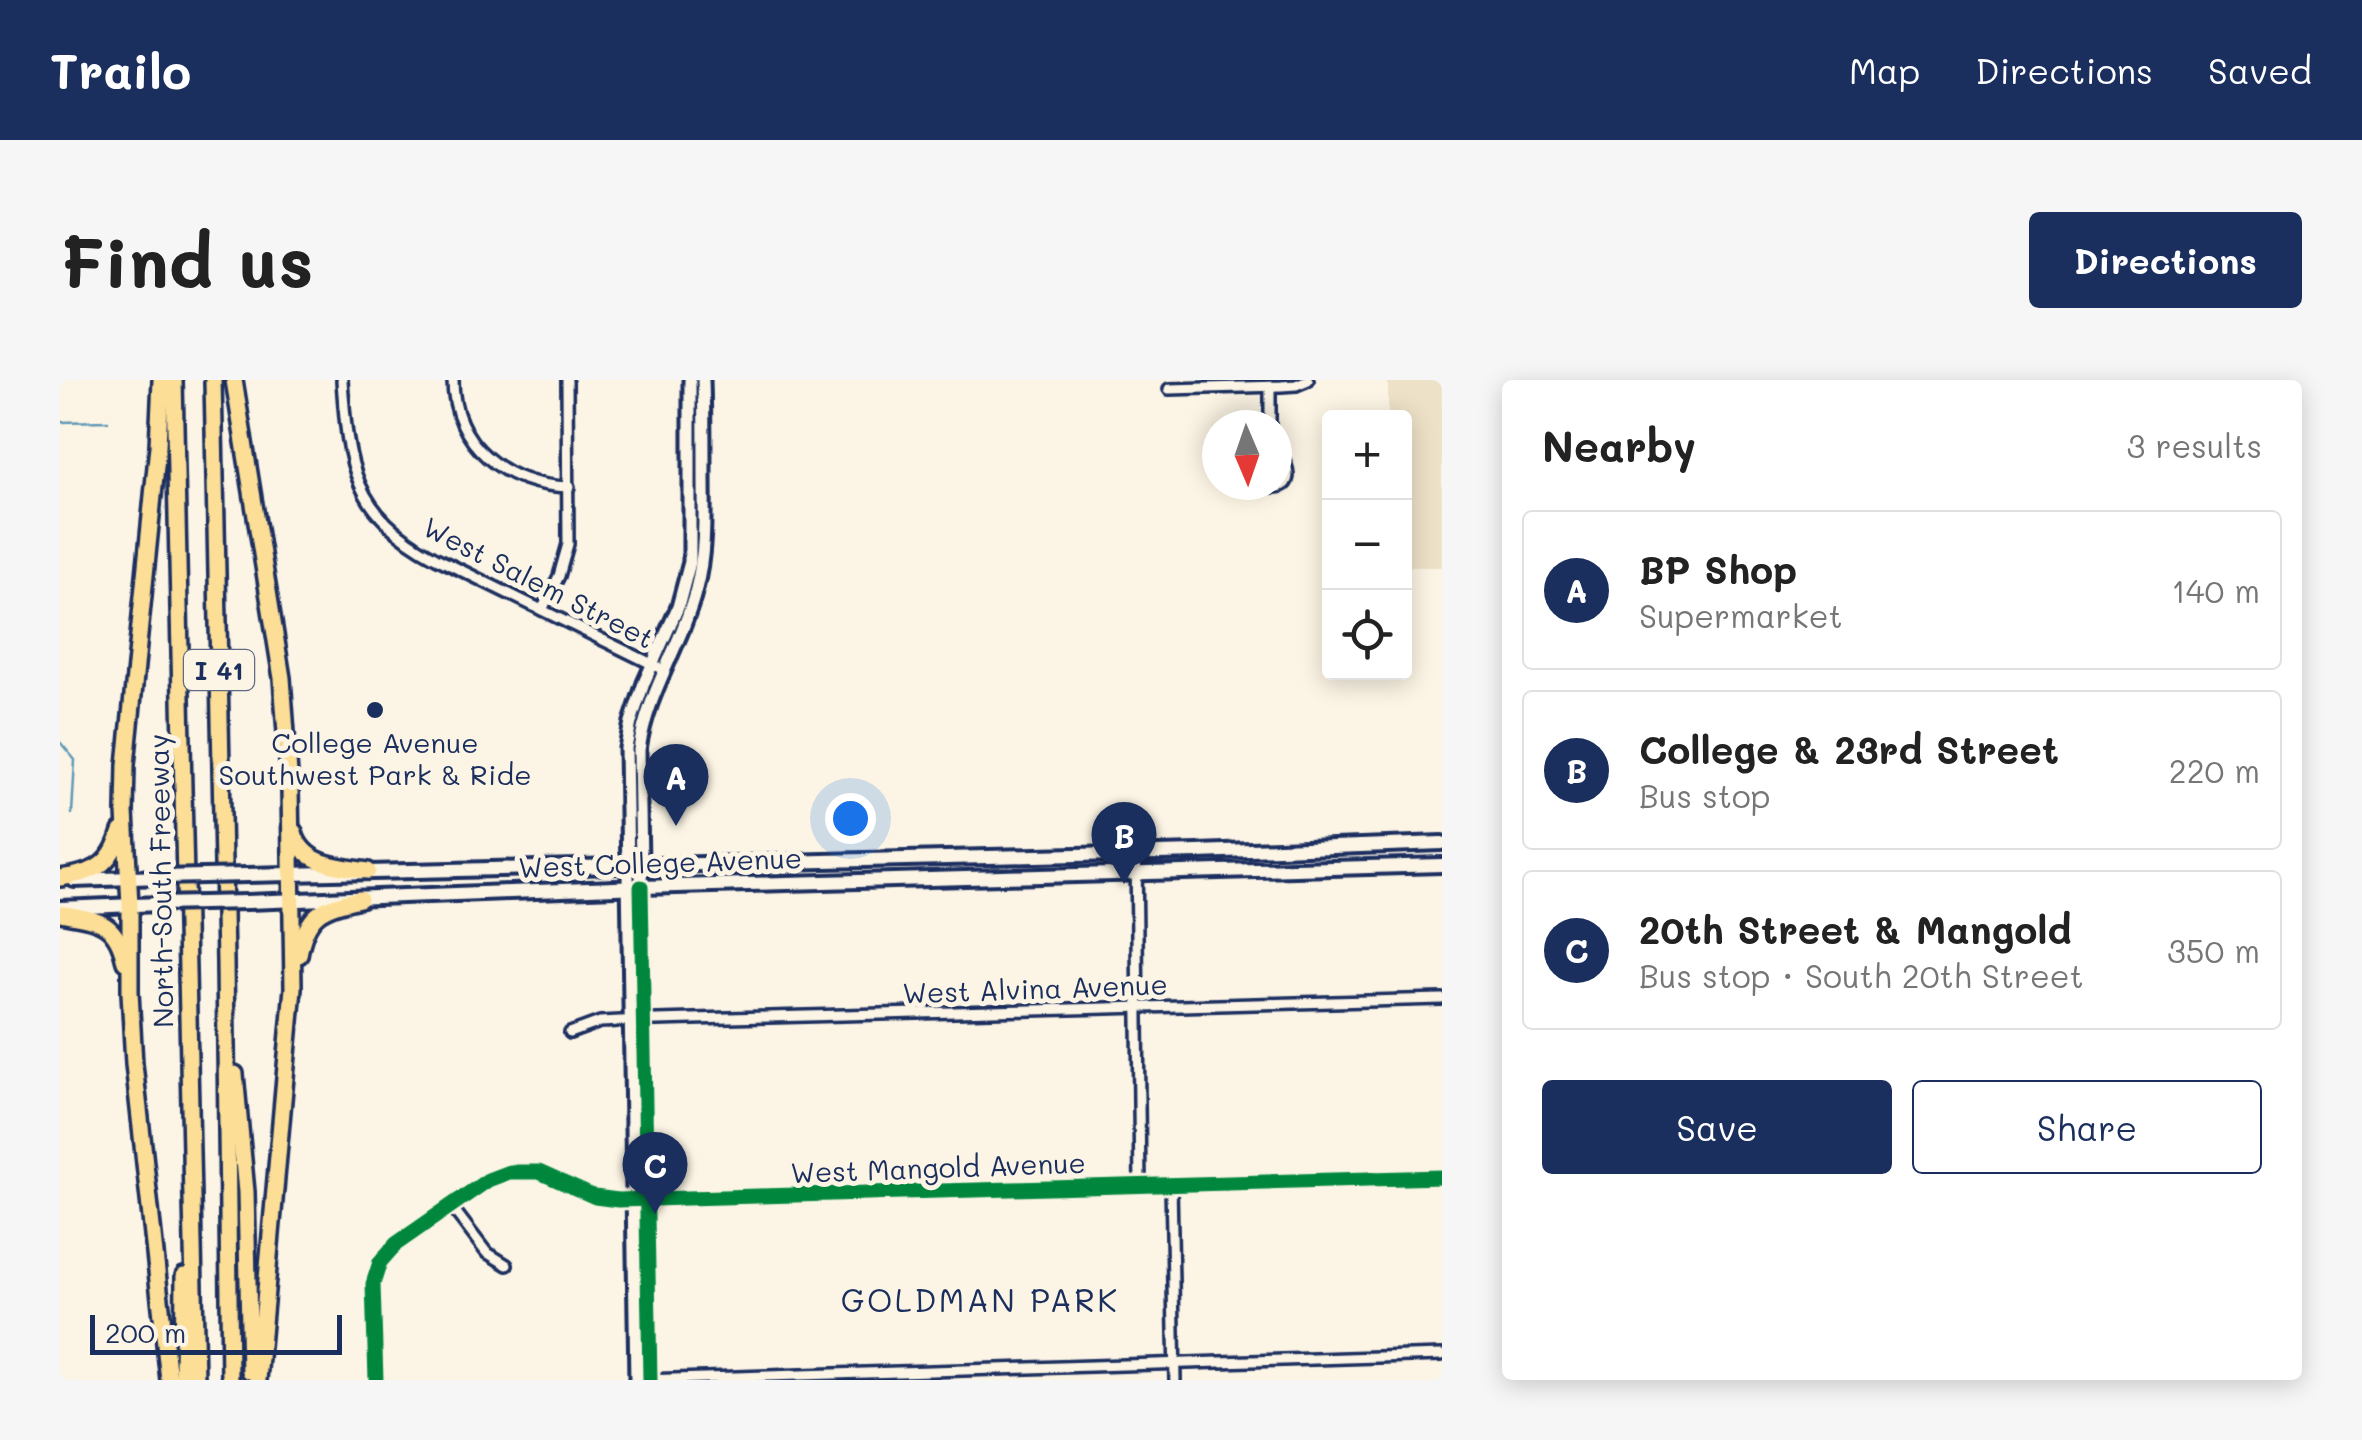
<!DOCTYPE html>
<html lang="en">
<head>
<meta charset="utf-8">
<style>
	:root { --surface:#fff; --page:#f6f6f6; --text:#222; --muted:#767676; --line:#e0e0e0; --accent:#1b2f5e }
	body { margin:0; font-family:Mali,sans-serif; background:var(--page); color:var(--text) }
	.controls { position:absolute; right:30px; top:30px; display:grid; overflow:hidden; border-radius:10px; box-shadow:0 5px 25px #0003 }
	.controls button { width:90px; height:90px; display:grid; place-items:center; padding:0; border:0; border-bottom:2px solid var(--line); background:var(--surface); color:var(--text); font:50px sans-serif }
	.compass { position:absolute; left:1142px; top:30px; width:90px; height:90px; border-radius:50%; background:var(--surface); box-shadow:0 5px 25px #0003; rotate:178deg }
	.scale { position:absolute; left:30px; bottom:25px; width:252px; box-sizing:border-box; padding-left:10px; border:5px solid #1b2f5e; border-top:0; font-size:28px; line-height:35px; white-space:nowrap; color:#1b2f5e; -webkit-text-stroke:8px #fcf5e5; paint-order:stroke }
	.you { position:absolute; left:790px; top:438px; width:35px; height:35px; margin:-25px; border:8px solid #fff; border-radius:50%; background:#1a73e8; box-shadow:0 0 0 15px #1a73e833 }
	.badge { display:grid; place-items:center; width:65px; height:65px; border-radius:50%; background:var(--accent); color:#fff; font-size:32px; font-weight:700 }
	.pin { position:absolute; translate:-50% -82px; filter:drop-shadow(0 2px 5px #0008) }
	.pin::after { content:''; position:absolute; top:52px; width:35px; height:30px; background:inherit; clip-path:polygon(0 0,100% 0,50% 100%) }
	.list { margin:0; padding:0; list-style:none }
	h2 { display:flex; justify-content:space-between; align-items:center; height:130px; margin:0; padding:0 40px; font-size:42px }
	h2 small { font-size:32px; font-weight:400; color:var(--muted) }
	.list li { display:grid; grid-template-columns:65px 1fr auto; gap:30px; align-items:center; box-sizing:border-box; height:160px; margin:0 20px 20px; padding:0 20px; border:2px solid var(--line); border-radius:10px }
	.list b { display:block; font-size:38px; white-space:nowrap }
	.list p { margin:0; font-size:32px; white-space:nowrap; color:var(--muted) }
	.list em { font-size:32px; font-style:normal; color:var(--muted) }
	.actions { display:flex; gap:20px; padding:30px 40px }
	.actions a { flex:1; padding:22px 0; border:2px solid var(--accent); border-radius:10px; text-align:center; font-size:35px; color:var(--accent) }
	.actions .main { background:var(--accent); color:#fff }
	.icon { flex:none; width:55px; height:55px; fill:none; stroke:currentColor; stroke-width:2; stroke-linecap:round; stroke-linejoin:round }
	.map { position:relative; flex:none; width:1382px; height:1000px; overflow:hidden; border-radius:10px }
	header { display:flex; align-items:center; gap:60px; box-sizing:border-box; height:140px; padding:0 50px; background:var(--accent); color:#fff }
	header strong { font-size:48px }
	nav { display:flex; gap:55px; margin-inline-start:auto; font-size:35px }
	.intro { display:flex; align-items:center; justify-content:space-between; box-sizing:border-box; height:240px; padding:0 60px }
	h1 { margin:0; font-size:70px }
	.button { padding:25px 45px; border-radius:10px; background:var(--accent); color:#fff; font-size:35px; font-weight:700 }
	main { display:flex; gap:60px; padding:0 60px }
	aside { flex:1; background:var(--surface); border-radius:10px; box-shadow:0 5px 25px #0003 }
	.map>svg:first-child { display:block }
	.built { fill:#ede1c7 }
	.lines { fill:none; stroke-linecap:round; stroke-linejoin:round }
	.stream { stroke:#6198b5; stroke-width:2.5 }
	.minor-casing { stroke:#1b2f5e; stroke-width:16 }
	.tertiary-casing { stroke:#1b2f5e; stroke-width:19 }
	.secondary-casing { stroke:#1b2f5e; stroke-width:20 }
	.motorway-casing { stroke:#1b2f5e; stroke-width:22 }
	.minor { stroke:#fcf5e5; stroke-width:9 }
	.tertiary { stroke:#fcf5e5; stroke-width:11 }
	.secondary { stroke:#fcf5e5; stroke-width:12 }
	.motorway { stroke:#fcde96; stroke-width:15 }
	.secondary-bridge-casing { stroke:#1b2f5e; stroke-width:20; stroke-linecap:butt }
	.secondary-bridge { stroke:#fcf5e5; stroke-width:12 }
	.cycleway-casing { stroke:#fcf5e5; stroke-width:21 }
	.cycleway { stroke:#00873e; stroke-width:15 }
	.poi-dot { fill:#1b2f5e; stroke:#fcf5e5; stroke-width:4 }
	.labels { text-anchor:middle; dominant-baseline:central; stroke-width:10; stroke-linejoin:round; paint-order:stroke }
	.shield { fill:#fcf5e5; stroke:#5e6a86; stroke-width:2.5 }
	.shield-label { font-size:25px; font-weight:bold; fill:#1b2f5e }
	.street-label { font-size:28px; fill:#1b2f5e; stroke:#fcf5e5 }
	.poi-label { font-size:28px; fill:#1b2f5e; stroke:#fcf5e5 }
	.quarter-label { font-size:32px; letter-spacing:2.5px; fill:#1b2f5e; stroke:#fcf5e5 }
</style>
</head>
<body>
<header>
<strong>Trailo</strong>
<nav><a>Map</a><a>Directions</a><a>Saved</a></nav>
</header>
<div class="intro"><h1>Find us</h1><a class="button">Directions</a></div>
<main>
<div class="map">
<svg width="1382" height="1000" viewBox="0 0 1382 1000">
	<rect width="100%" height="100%" fill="#fcf5e5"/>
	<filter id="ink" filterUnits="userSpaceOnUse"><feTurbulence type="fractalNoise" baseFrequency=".01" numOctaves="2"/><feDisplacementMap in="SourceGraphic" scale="20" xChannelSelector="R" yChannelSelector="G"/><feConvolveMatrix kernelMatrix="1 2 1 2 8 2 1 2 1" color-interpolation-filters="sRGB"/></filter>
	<g filter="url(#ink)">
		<path class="built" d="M 1328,0 L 1382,0 L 1382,187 L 1345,187 L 1344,38 L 1328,37 Z"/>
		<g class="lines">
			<g class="stream">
				<path d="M 0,42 L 48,41"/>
				<path d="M 0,362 L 15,380 L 12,434"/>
			</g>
			<defs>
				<g id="minor">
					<path d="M 282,0 C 288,87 293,133 376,178 L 598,287"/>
					<path d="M 393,0 C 393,65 446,106 509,107"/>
					<path d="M 1210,7 L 1210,45"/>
					<path d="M 1109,9 L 1221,6 L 1236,5 L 1248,0"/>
					<path d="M 1204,105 C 1235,115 1232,87 1217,70"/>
					<path d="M 482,230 L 499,196 L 508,164 L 507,0"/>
					<path d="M 1076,474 L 1080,806"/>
					<path d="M 510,653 L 540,642 L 561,641 L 1382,619"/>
					<path d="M 1111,805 L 1115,1000"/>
					<path d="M 391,826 L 426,872 L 447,885"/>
					<path d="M 316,1000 L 313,904 L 320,882 L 336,864 L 428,800 L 449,792 L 479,792 L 535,817 L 558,820 L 1382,797"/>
					<path d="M 583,1000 L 1382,975"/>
				</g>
				<g id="tertiary">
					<path d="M 576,1000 L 566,368 L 571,342 L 584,303 L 618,227 L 630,182 L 630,0"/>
					<path d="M 590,1000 L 579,370 C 587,312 622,265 636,209 C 646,171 644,132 644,93 C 644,62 644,31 643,0"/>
				</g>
				<g id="secondary">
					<path d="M 187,495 L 1138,472 L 1382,463"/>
					<path d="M 14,500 L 101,497"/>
					<path d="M 187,522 L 581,507 L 1382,485"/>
					<path d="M 0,528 L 100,524"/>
				</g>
				<g id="motorway">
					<path d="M 101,0 L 98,66 L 66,385 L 65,432 L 70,525 L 70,612 L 74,684 L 109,1000"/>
					<path d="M 114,0 L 136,1000"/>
					<path d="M 153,0 L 165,581 L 170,1000"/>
					<path d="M 174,0 L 222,298 L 230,408 L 233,608 L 198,1000"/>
					<path d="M 234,452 C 242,485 280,487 308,491"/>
					<path d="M 0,498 C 34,493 51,486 61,451"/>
					<path d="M 0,533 C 37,540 57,540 65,582"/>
					<path d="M 239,575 C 246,534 261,527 300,519"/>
					<path d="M 175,694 L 186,812 L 190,991"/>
					<path d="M 123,1000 L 124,896"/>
				</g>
			</defs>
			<use href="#minor" class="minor-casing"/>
			<use href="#tertiary" class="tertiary-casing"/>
			<use href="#secondary" class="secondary-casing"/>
			<use href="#motorway" class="motorway-casing"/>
			<use href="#minor" class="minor"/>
			<use href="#tertiary" class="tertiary"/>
			<use href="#secondary" class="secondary"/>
			<use href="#motorway" class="motorway"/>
			<defs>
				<g id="secondary-bridge">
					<path d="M 101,497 L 187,495"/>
					<path d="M 100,524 L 187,522"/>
				</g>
			</defs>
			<use href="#secondary-bridge" class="secondary-bridge-casing"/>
			<use href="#secondary-bridge" class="secondary-bridge"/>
			<defs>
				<g id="cycleway">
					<path d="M 581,507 L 590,1000"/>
					<path d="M 316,1000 L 313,904 L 320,882 L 336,864 L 428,800 L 449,792 L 479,792 L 535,817 L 558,820 L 1382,797"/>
				</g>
			</defs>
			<use href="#cycleway" class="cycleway-casing"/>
			<use href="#cycleway" class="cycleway"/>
		</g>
	</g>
	<circle class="poi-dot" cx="315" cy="330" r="10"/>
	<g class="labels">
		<rect class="shield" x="124" y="270" width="70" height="40" rx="8"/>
		<g class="shield-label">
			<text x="159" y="290">I 41</text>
		</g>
		<g class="street-label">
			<text transform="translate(479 202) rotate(27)">West Salem Street</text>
			<text transform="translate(600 482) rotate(-2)">West College Avenue</text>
			<text transform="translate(100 501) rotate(-91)">North-South Freeway</text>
			<text transform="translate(975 608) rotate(-2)">West Alvina Avenue</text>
			<text transform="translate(878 787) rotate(-2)">West Mangold Avenue</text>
		</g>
		<g class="poi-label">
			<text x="315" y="362">College Avenue<tspan x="315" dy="32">Southwest Park &amp; Ride</tspan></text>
		</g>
		<g class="quarter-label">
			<text x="920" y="919">GOLDMAN PARK</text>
		</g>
	</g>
</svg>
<div class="controls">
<button>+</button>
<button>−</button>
<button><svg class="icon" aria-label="locate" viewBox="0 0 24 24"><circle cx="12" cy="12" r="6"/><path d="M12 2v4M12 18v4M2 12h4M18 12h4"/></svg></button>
</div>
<svg class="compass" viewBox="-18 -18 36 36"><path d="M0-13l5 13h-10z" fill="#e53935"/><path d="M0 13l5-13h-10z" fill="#767676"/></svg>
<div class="scale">200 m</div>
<div class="you"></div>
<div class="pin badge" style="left:616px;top:446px">A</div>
<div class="pin badge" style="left:1064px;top:504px">B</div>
<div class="pin badge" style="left:595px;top:834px">C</div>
</div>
<aside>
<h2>Nearby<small>3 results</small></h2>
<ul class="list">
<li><span class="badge">A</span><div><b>BP Shop</b><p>Supermarket</p></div><em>140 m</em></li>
<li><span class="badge">B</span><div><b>College &amp; 23rd Street</b><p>Bus stop</p></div><em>220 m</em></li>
<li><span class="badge">C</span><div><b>20th Street &amp; Mangold</b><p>Bus stop · South 20th Street</p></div><em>350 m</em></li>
</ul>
<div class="actions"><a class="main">Save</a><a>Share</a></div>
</aside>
</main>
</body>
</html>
